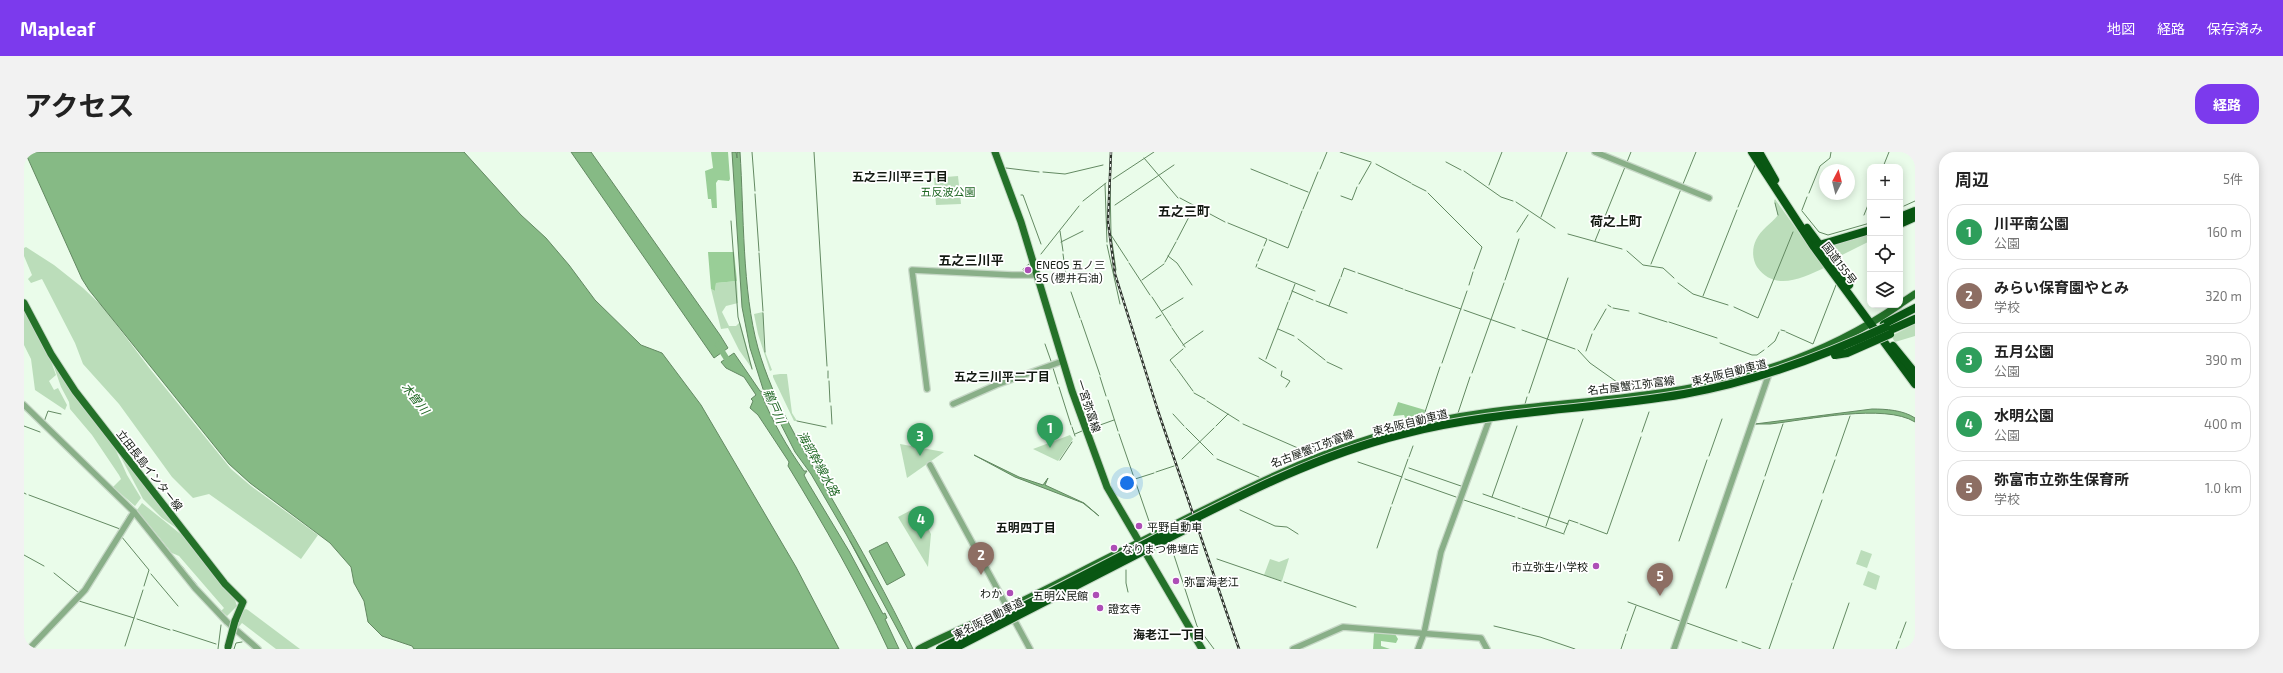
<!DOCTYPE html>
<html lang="ja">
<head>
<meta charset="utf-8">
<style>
	:root { --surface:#fff; --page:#f2f2f2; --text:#222; --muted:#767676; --line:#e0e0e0; --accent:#7c3aed }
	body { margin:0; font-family:"Exo 2","Noto Sans JP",sans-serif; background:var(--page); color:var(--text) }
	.controls { position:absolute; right:12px; top:12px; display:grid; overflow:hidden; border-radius:8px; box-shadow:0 2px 10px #0003 }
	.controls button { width:36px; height:36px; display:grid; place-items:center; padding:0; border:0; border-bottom:1px solid var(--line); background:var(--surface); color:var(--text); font:20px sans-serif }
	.compass { position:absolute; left:1795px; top:12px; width:36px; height:36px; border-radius:50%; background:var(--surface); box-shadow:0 2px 10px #0003; rotate:7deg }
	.you { position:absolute; left:1103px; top:331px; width:14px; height:14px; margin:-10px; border:3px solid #fff; border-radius:50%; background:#1a73e8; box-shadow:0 0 0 6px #1a73e833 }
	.badge { display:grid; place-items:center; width:26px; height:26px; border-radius:50%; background:var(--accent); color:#fff; font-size:13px; font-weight:700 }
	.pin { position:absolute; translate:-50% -33px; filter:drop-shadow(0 1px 2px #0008) }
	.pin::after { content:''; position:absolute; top:21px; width:14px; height:12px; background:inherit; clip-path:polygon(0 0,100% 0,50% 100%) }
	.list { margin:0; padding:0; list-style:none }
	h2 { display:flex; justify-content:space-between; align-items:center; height:52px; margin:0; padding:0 16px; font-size:17px }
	h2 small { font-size:13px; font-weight:400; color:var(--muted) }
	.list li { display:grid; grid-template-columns:26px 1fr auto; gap:12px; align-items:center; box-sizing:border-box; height:56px; margin:0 8px 8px; padding:0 8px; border:1px solid var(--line); border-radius:16px }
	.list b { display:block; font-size:15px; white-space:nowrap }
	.list p { margin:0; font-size:13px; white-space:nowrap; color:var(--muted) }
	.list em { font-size:13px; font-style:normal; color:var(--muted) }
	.icon { flex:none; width:22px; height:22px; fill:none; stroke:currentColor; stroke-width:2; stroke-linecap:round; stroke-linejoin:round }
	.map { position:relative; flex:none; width:1891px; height:497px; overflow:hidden; border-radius:16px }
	header { display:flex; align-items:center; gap:24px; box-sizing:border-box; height:56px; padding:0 20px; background:var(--accent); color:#fff }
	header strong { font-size:19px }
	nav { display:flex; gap:22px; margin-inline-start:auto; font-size:14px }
	.intro { display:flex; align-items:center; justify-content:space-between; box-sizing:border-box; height:96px; padding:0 24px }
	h1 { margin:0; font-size:28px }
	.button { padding:10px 18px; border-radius:16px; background:var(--accent); color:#fff; font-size:14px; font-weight:700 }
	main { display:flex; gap:24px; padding:0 24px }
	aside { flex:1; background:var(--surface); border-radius:16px; box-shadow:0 2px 10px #0003 }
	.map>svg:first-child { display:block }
	.green { fill:#bbddba }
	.forest { fill:#99ce97 }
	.water { fill:#86ba85; stroke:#638962 }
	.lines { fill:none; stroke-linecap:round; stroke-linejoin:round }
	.stream { stroke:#638962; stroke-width:1 }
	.river { stroke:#86ba85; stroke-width:6 }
	.minor-casing { stroke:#c7d8c7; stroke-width:8 }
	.major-casing { stroke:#c7d8c7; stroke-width:9 }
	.highway-casing { stroke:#c7d8c7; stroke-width:10 }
	.minor { stroke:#89af88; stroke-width:5.5 }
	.major { stroke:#247129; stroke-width:7 }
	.highway { stroke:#095713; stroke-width:8 }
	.rail-casing { stroke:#2d342c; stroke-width:2.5 }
	.rail { stroke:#fff; stroke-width:1; stroke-dasharray:3; stroke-linecap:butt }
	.major-bridge-casing { stroke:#c7d8c7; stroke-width:9; stroke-linecap:butt }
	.highway-bridge-casing { stroke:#c7d8c7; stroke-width:10; stroke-linecap:butt }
	.major-bridge { stroke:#247129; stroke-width:7 }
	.highway-bridge { stroke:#095713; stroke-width:8 }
	.poi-dot { fill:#ad4eb6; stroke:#fff; stroke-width:1.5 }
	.labels { text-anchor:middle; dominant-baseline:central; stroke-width:3.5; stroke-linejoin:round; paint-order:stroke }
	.park-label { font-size:11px; fill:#1d6521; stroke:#fff }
	.street-label { font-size:11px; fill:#121811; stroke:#fff }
	.poi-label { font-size:11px; fill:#121811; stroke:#fff; text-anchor:start }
	.neighbourhood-label { font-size:12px; font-weight:bold; fill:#121811; stroke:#fff }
	.water-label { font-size:12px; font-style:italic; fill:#216925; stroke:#fff }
	.quarter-label { font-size:13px; font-weight:bold; fill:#121811; stroke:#fff }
</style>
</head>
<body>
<header>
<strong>Mapleaf</strong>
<nav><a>地図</a><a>経路</a><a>保存済み</a></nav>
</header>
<div class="intro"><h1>アクセス</h1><a class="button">経路</a></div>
<main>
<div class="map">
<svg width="1891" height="497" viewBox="0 0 1891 497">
	<rect width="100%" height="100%" fill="#eafcea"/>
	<g class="green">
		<path d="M 934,24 L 937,52 L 912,53 L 910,26 Z"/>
		<path d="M 1751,47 L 1800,116 C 1778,126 1751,140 1733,115 C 1728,107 1728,96 1732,88 C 1737,77 1747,72 1754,63 L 1750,49 Z"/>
		<path d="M 1846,80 L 1846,89 L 1818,103 L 1810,97 L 1810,91 Z"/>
		<path d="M 2,95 L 30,113 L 59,136 L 79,155 L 126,217 L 207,317 L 227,334 L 294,383 L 277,407 L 185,342 L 169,346 L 148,325 L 95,252 L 59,212 L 51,191 L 18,127 L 7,131 L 4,127 L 8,123 L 0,104 L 0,96 Z"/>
		<path d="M 713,129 L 714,151 L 702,154 L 698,160 L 705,174 L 712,174 L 716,170 L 729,218 L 715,198 L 704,176 L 697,177 L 687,137 L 691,139 L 692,131 Z"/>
		<path d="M 0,154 L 24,201 L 32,223 L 25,229 L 30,238 L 34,236 L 43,253 L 41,258 L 11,238 L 7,207 L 0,193 Z"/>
		<path d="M 739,160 L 740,197 L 748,218 L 746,219 L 734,182 L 730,162 Z"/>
		<path d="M 1891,172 L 1891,184 L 1871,190 L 1867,184 Z"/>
		<path d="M 27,206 L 89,292 L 103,323 L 117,346 L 111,354 L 89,335 L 97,327 L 95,323 L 68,283 L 46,257 L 45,250 L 37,235 Z"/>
		<path d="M 756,222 L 763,222 L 768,261 L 773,269 L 770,269 L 749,225 L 749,223 Z"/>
		<path d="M 1046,283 L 1049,287 L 1034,309 L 1009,297 Z"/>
		<path d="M 876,292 L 920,300 L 883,326 Z"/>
		<path d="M 92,296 L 158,380 L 138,366 L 119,347 Z"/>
		<path d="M 118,351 L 164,388 L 210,445 L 213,454 L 203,464 L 197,459 L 200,456 L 155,404 L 148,401 L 113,358 Z"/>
		<path d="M 893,355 L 907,382 L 904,415 L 874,365 Z"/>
		<path d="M 1837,398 L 1848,402 L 1843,416 L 1832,412 Z"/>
		<path d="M 1265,406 L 1258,429 L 1240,423 L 1246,407 L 1255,410 Z"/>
		<path d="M 1844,419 L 1856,424 L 1852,438 L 1839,433 Z"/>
		<path d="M 222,457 L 224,458 L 276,497 L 252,497 L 218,471 L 214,476 L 212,473 L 220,458 Z"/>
	</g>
	<g class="forest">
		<path d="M 687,0 L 704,0 L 706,27 L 705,29 L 694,28 L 692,31 L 693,56 L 688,56 L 687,47 L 684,47 L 681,19 L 689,16 Z"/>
		<path d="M 684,100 L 710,100 L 713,129 L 692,131 L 691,139 L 687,137 Z"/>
		<path d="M 1374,250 L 1401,258 L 1397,269 L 1383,270 L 1380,263 L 1369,264 Z"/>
		<path d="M 1355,480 L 1371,482 L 1374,487 L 1372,491 L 1357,489 L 1357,494 L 1366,497 L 1349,497 L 1350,481 Z"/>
	</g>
	<g class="water">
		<path d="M 1,0 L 440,0 L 497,63 L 522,86 L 545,113 L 571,148 L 617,193 L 638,201 L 677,253 L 772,415 L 815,497 L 390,497 L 388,494 L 358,484 L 344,470 L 340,449 L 330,431 L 327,415 L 306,391 L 226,331 L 205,312 L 65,138 L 58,127 Z"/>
		<path d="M 547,0 L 567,0 L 696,183 L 704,196 L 690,206 Z"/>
		<path d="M 708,0 L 712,0 L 713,6 L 713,0 L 716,0 C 720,61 718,138 734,196 C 749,249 779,298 807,345 C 836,395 864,445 889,497 L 884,497 L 822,382 L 787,322 L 771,300 L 739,237 L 726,196 L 718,155 Z"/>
		<path d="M 710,201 L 736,239 L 739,240 L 737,241 C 748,269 763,295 780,319 L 783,319 L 780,323 L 783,329 L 825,399 L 859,462 L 861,461 L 863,466 L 861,467 L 875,497 L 864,497 C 835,434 800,373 764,314 L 765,310 L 734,263 L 726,256 L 729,249 L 727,247 L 732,243 L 720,225 L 702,216 L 697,210 Z"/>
		<path d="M 1848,257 C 1862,257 1879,258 1891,266 L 1891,270 C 1861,251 1782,268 1746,272 L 1731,272 Z"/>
		<path d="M 950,303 L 995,325 L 1019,333 L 1024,326 L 1021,333 L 1060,351 L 1075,364 L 1059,351 L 991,325 Z"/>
		<path d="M 863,390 L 881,423 L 863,433 L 845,399 Z"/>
	</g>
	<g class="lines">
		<g class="stream">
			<path d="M 728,0 L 731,39"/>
			<path d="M 790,0 L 803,214"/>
			<path d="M 1316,0 L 1347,10"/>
			<path d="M 1120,6 L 1154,46"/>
			<path d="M 1422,10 L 1437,18"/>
			<path d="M 1603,10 L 1607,0"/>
			<path d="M 1352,12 L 1387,31"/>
			<path d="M 1859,15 L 1865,0"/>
			<path d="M 982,16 L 1015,20"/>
			<path d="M 1227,17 L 1264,32"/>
			<path d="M 1296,17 L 1303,0"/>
			<path d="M 1440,19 L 1477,45 L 1489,49"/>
			<path d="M 1019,20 L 1041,22 L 1079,13"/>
			<path d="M 1089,27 L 1130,0"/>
			<path d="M 1086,29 L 1087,83 L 1092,118"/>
			<path d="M 1081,32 L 1083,90"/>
			<path d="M 1335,32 L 1347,11"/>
			<path d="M 1388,32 L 1402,39"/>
			<path d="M 1659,32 L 1672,0"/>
			<path d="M 1266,33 L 1284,40"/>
			<path d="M 1465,33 L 1478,0"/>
			<path d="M 1404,41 L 1458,95 L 1450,117"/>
			<path d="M 1785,41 L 1796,14 L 1806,6 L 1807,0"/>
			<path d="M 731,42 L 735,99"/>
			<path d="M 997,43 L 999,43 L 1017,92"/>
			<path d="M 1317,44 L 1328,48 L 1333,35"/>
			<path d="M 1156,46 L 1201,70"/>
			<path d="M 1059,49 L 1082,31"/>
			<path d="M 1492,50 L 1531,76"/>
			<path d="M 1751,51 L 1754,63"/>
			<path d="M 1091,53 L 1150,13"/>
			<path d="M 1880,54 L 1891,49"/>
			<path d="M 1714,55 L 1731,13"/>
			<path d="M 1279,57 L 1294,20"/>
			<path d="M 1778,58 L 1783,45"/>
			<path d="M 1168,59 L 1170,55"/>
			<path d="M 1778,59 L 1795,80 L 1804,83 L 1846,71"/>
			<path d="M 1840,63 L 1846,48"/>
			<path d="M 1517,65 L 1543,0"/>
			<path d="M 707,69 L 714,165 L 728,217"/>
			<path d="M 1204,71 L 1243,87 L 1240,94"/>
			<path d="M 1036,79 L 1039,99"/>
			<path d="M 1493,80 L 1504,63"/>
			<path d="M 1544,82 L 1598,97"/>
			<path d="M 1087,83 L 1104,109"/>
			<path d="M 1153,88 L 1167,61"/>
			<path d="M 1245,88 L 1264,96 L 1278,59"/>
			<path d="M 1571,89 L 1601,15"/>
			<path d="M 1037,90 L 1059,79"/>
			<path d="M 1083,93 L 1096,152"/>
			<path d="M 1603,99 L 1619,113 L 1639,116 L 1650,126"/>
			<path d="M 735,101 L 739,159"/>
			<path d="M 1017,102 L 1055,54"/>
			<path d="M 1039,102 L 1042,123"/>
			<path d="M 1144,104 L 1153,111 L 1168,133"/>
			<path d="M 1234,109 L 1239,97"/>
			<path d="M 1141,110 L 1152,90"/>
			<path d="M 1105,111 L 1126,143"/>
			<path d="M 1627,112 L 1657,37"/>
			<path d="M 1232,115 L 1233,112"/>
			<path d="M 1234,116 L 1291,139"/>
			<path d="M 1000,120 L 999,117 L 1005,112"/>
			<path d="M 1334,121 L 1379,137"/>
			<path d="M 1317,125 L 1320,116 L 1331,120"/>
			<path d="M 1118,128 L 1140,112"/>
			<path d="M 1481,128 L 1495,87"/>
			<path d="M 1654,131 L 1669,142 L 1704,153"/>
			<path d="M 1445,133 L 1449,120"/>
			<path d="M 1381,138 L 1437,157"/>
			<path d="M 1268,139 L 1289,148"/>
			<path d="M 1047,140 L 1056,166"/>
			<path d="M 1679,144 L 1713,58"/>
			<path d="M 1128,145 L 1147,174"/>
			<path d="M 1265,148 L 1271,132"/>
			<path d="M 1292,149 L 1323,161"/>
			<path d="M 1584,153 L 1587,155"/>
			<path d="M 1305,154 L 1316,127"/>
			<path d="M 1710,155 L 1734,166 L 1769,80"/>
			<path d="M 1589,156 L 1605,159"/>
			<path d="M 1440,158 L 1491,176"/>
			<path d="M 1138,159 L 1159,146"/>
			<path d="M 739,161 L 741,200"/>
			<path d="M 1615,161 L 1643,170"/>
			<path d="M 1132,166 L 1137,163"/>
			<path d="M 1057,168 L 1076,223"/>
			<path d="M 1645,170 L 1693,186"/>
			<path d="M 1148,176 L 1161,195"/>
			<path d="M 1254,177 L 1270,184"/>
			<path d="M 1498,178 L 1551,197"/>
			<path d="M 1570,178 L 1582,157"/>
			<path d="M 1757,178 L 1761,179"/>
			<path d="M 1762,180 L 1789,192 L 1812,133"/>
			<path d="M 1274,187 L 1301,208"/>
			<path d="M 1696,191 L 1728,203 L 1733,203 L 1740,198"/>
			<path d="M 1021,192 L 1027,209"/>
			<path d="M 1159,193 L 1179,179"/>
			<path d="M 1744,195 L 1751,189 L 1755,180"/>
			<path d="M 1554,198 L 1566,211 L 1607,240"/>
			<path d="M 1562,199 L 1568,182"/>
			<path d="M 1235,206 L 1252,216"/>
			<path d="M 1242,207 L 1264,150"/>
			<path d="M 1303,210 L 1318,217"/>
			<path d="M 1418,211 L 1443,139"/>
			<path d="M 1029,216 L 1034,232"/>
			<path d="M 1152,216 L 1146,208 L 1159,197"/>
			<path d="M 1153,217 L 1169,239"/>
			<path d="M 804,219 L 804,226"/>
			<path d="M 1258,219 L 1257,224 L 1266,229 L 1262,235"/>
			<path d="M 1448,221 L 1480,131"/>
			<path d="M 1076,225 L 1082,244"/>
			<path d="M 805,229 L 806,250"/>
			<path d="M 1035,235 L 1047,273"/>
			<path d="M 1170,241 L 1181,247"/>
			<path d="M 1505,241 L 1544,126"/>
			<path d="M 1567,245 L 1571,234"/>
			<path d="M 1084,248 L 1094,279"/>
			<path d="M 1183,249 L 1215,269"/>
			<path d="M 1501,252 L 1503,245"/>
			<path d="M 807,254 L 808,272"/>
			<path d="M 1434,261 L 1446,225"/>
			<path d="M 1149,262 L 1160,274"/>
			<path d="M 773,269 L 802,275"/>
			<path d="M 1398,269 L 1416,215"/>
			<path d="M 20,270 L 24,259 L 37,262"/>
			<path d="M 1219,272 L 1283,300 L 1287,293"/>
			<path d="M 0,274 L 16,280"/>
			<path d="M 1192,274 L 1204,262"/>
			<path d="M 1048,275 L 1051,284"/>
			<path d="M 1162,276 L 1189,303"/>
			<path d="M 1065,277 L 1090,268"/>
			<path d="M 1618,280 L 1625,260"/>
			<path d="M 1051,282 L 1058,279"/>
			<path d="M 1095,282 L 1126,372"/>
			<path d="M 1289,294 L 1300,298"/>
			<path d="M 1685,304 L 1698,267"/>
			<path d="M 1812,304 L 1826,264"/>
			<path d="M 1385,305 L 1389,294"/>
			<path d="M 1158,307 L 1190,276"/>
			<path d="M 1193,307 L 1235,325"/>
			<path d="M 1036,308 L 1048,290"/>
			<path d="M 1334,310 L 1378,325"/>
			<path d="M 1385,316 L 1437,334"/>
			<path d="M 1132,320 L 1150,314"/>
			<path d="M 1741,324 L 1759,272"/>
			<path d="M 1111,327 L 1130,321"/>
			<path d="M 1381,327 L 1432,345"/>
			<path d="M 87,334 L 109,355"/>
			<path d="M 0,341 L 2,342"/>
			<path d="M 1799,341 L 1811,308"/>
			<path d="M 1459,342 L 1496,355"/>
			<path d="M 5,343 L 96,377"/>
			<path d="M 1468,345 L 1493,274"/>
			<path d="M 1440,348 L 1491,365"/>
			<path d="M 1368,352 L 1384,307"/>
			<path d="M 1498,356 L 1544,372"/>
			<path d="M 1216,358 L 1251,374 L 1263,375 L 1274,382"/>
			<path d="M 114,361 L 147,401"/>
			<path d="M 1494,366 L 1540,382"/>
			<path d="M 1556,372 L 1583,382 L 1617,285"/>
			<path d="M 99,373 L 104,363"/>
			<path d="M 1522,374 L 1559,267"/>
			<path d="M 1540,381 L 1545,368 L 1554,371"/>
			<path d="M 97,384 L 125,418 L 120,434"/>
			<path d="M 826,389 L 846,425"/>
			<path d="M 1655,389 L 1683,308"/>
			<path d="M 1147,394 L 1173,474 L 1190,497"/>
			<path d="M 1353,396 L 1367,355"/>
			<path d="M 0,403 L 20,414"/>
			<path d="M 149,404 L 161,418"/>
			<path d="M 1193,407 L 1257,429"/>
			<path d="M 1102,418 L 1102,431 L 1104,440"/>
			<path d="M 30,421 L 55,441"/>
			<path d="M 163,421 L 173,433"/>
			<path d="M 127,422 L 154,454"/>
			<path d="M 1769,428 L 1798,348"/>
			<path d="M 1260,430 L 1332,455"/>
			<path d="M 1702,436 L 1740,328"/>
			<path d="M 55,449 L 110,466"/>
			<path d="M 1604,450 L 1656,469"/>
			<path d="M 195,458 L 202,465"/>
			<path d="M 113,467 L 146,478"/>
			<path d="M 1663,471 L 1713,489"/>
			<path d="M 1470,474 L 1516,485 L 1551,497"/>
			<path d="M 149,478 L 192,492"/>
			<path d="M 1603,479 L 1612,454"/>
			<path d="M 1876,486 L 1882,470"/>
			<path d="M 1718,490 L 1737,497"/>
			<path d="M 101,494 L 119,438"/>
			<path d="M 1,497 L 9,489"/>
			<path d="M 194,497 L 197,473"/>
			<path d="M 210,497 L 212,491 L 218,490"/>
			<path d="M 1597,497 L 1602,482"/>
			<path d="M 1745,497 L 1768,431"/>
			<path d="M 1809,497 L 1825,451"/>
			<path d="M 1872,497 L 1875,489"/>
		</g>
		<path class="river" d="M 694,193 L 706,212"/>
		<defs>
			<g id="minor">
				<path d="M 1571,0 L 1685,46"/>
				<path d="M 903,237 L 888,118 L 988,123 L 1012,123"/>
				<path d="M 929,252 L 972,233 L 1039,209"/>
				<path d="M 0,253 L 110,360 L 171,436 L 203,470 L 234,497"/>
				<path d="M 906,313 L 1006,497"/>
				<path d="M 5,497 L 61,438 L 110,360"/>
				<path d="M 1269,497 L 1319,475 L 1457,486 L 1463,497"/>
				<path d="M 1394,497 L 1400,481 L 1417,400 L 1467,263"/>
				<path d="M 1650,497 L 1746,219"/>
			</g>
			<g id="major">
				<path d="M 971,0 L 997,70 L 1048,239 L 1083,335 L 1178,497"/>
				<path d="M 0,151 L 27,202 L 51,239 L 201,432 L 219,450 L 211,469"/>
				<path d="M 1876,152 L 1891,142"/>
				<path d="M 895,497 C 926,481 959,468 990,453 C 1030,434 1069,413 1108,394 C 1198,349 1281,303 1379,277 C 1471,252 1567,254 1661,237 C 1737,224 1811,197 1875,153"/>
			</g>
			<g id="highway">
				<path d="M 1728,0 L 1790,95 L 1891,232"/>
				<path d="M 1735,0 L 1751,28"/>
				<path d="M 1876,65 L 1891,59"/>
				<path d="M 1876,72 L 1891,65"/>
				<path d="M 1783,76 L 1825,133"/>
				<path d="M 1792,94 L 1846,78"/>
				<path d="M 1860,172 L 1891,156"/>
				<path d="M 1864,179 L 1891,167"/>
				<path d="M 1869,194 L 1891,221"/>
			</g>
		</defs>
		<use href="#minor" class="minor-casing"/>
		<use href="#major" class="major-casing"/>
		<use href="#highway" class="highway-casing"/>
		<use href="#minor" class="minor"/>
		<use href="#major" class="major"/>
		<use href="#highway" class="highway"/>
		<defs>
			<path id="rail" d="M 1087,0 L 1084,70 L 1091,122 L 1134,259 L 1215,497"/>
		</defs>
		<use href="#rail" class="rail-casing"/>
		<use href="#rail" class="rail"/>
		<defs>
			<path id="major-bridge" d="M 204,495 L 211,469"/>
			<g id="highway-bridge">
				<path d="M 1811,203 L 1823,201 L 1866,182"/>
				<path d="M 916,497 C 991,459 1066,420 1142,381 C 1219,342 1295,303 1379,282 C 1472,258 1567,258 1660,242 C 1730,230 1797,205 1862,175"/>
				<path d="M 929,497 L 1174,371"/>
			</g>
		</defs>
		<use href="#major-bridge" class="major-bridge-casing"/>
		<use href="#highway-bridge" class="highway-bridge-casing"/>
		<use href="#major-bridge" class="major-bridge"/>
		<use href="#highway-bridge" class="highway-bridge"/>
	</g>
	<g class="poi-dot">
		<circle cx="1004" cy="118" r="4"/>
		<circle cx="1115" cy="374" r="4"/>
		<circle cx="1090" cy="396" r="4"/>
		<circle cx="1572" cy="414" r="4"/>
		<circle cx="1152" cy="429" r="4"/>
		<circle cx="986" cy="441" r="4"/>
		<circle cx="1072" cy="443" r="4"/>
		<circle cx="1076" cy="456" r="4"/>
	</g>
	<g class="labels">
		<g class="park-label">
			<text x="924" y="39">五反波公園</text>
		</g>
		<g class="street-label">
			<text transform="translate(1816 111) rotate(53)">国道155号</text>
			<text transform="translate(1705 220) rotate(-14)">東名阪自動車道</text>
			<text transform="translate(1607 233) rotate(-7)">名古屋蟹江弥富線</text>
			<text transform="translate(1065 254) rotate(72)">一宮弥富線</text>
			<text transform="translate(1386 270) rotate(-14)">東名阪自動車道</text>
			<text transform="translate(1288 296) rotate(-21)">名古屋蟹江弥富線</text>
			<text transform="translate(126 318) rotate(52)">立田長島インター線</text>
			<text transform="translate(964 466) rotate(-27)">東名阪自動車道</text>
		</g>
		<g class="poi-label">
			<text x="1012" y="112">ENEOS 五ノ三<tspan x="1012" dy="13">SS (櫻井石油)</tspan></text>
			<text x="1123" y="374">平野自動車</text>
			<text x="1098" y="396">なりまつ佛壇店</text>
			<text x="1564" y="414" text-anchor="end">市立弥生小学校</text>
			<text x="1160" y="429">弥富海老江</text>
			<text x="978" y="441" text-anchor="end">わか</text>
			<text x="1064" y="443" text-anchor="end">五明公民館</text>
			<text x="1084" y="456">證玄寺</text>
		</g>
		<g class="neighbourhood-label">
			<text x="876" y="24">五之三川平三丁目</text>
			<text x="978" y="224">五之三川平二丁目</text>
			<text x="1002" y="375">五明四丁目</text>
			<text x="1145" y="482">海老江一丁目</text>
		</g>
		<g class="water-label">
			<text transform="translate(392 246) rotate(52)">木曽川</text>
			<text transform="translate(751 254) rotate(66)">鵜戸川</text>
			<text transform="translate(795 311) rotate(61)">海部幹線水路</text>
		</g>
		<g class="quarter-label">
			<text x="1160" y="59">五之三町</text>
			<text x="1592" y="69">荷之上町</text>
			<text x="947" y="108">五之三川平</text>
		</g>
	</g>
</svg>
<div class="controls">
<button>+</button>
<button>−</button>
<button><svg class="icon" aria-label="locate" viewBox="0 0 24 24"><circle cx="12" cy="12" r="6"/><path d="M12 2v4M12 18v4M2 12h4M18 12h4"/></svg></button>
<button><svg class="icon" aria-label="layers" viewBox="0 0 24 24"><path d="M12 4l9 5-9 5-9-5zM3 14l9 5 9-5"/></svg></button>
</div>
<svg class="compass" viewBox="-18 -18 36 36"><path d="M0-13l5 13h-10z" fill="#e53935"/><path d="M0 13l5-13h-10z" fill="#767676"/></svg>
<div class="you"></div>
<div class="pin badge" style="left:1026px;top:296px;background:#2e9e5b">1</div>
<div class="pin badge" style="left:957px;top:423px;background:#8d6e63">2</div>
<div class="pin badge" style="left:896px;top:304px;background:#2e9e5b">3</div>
<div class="pin badge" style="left:897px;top:387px;background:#2e9e5b">4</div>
<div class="pin badge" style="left:1636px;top:444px;background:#8d6e63">5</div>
</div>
<aside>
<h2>周辺<small>5件</small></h2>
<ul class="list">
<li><span class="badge" style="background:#2e9e5b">1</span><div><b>川平南公園</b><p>公園</p></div><em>160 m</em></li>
<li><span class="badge" style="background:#8d6e63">2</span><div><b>みらい保育園やとみ</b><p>学校</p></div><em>320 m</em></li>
<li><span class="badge" style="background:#2e9e5b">3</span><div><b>五月公園</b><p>公園</p></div><em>390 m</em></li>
<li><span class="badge" style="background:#2e9e5b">4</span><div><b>水明公園</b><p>公園</p></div><em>400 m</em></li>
<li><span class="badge" style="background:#8d6e63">5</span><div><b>弥富市立弥生保育所</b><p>学校</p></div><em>1.0 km</em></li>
</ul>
</aside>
</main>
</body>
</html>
